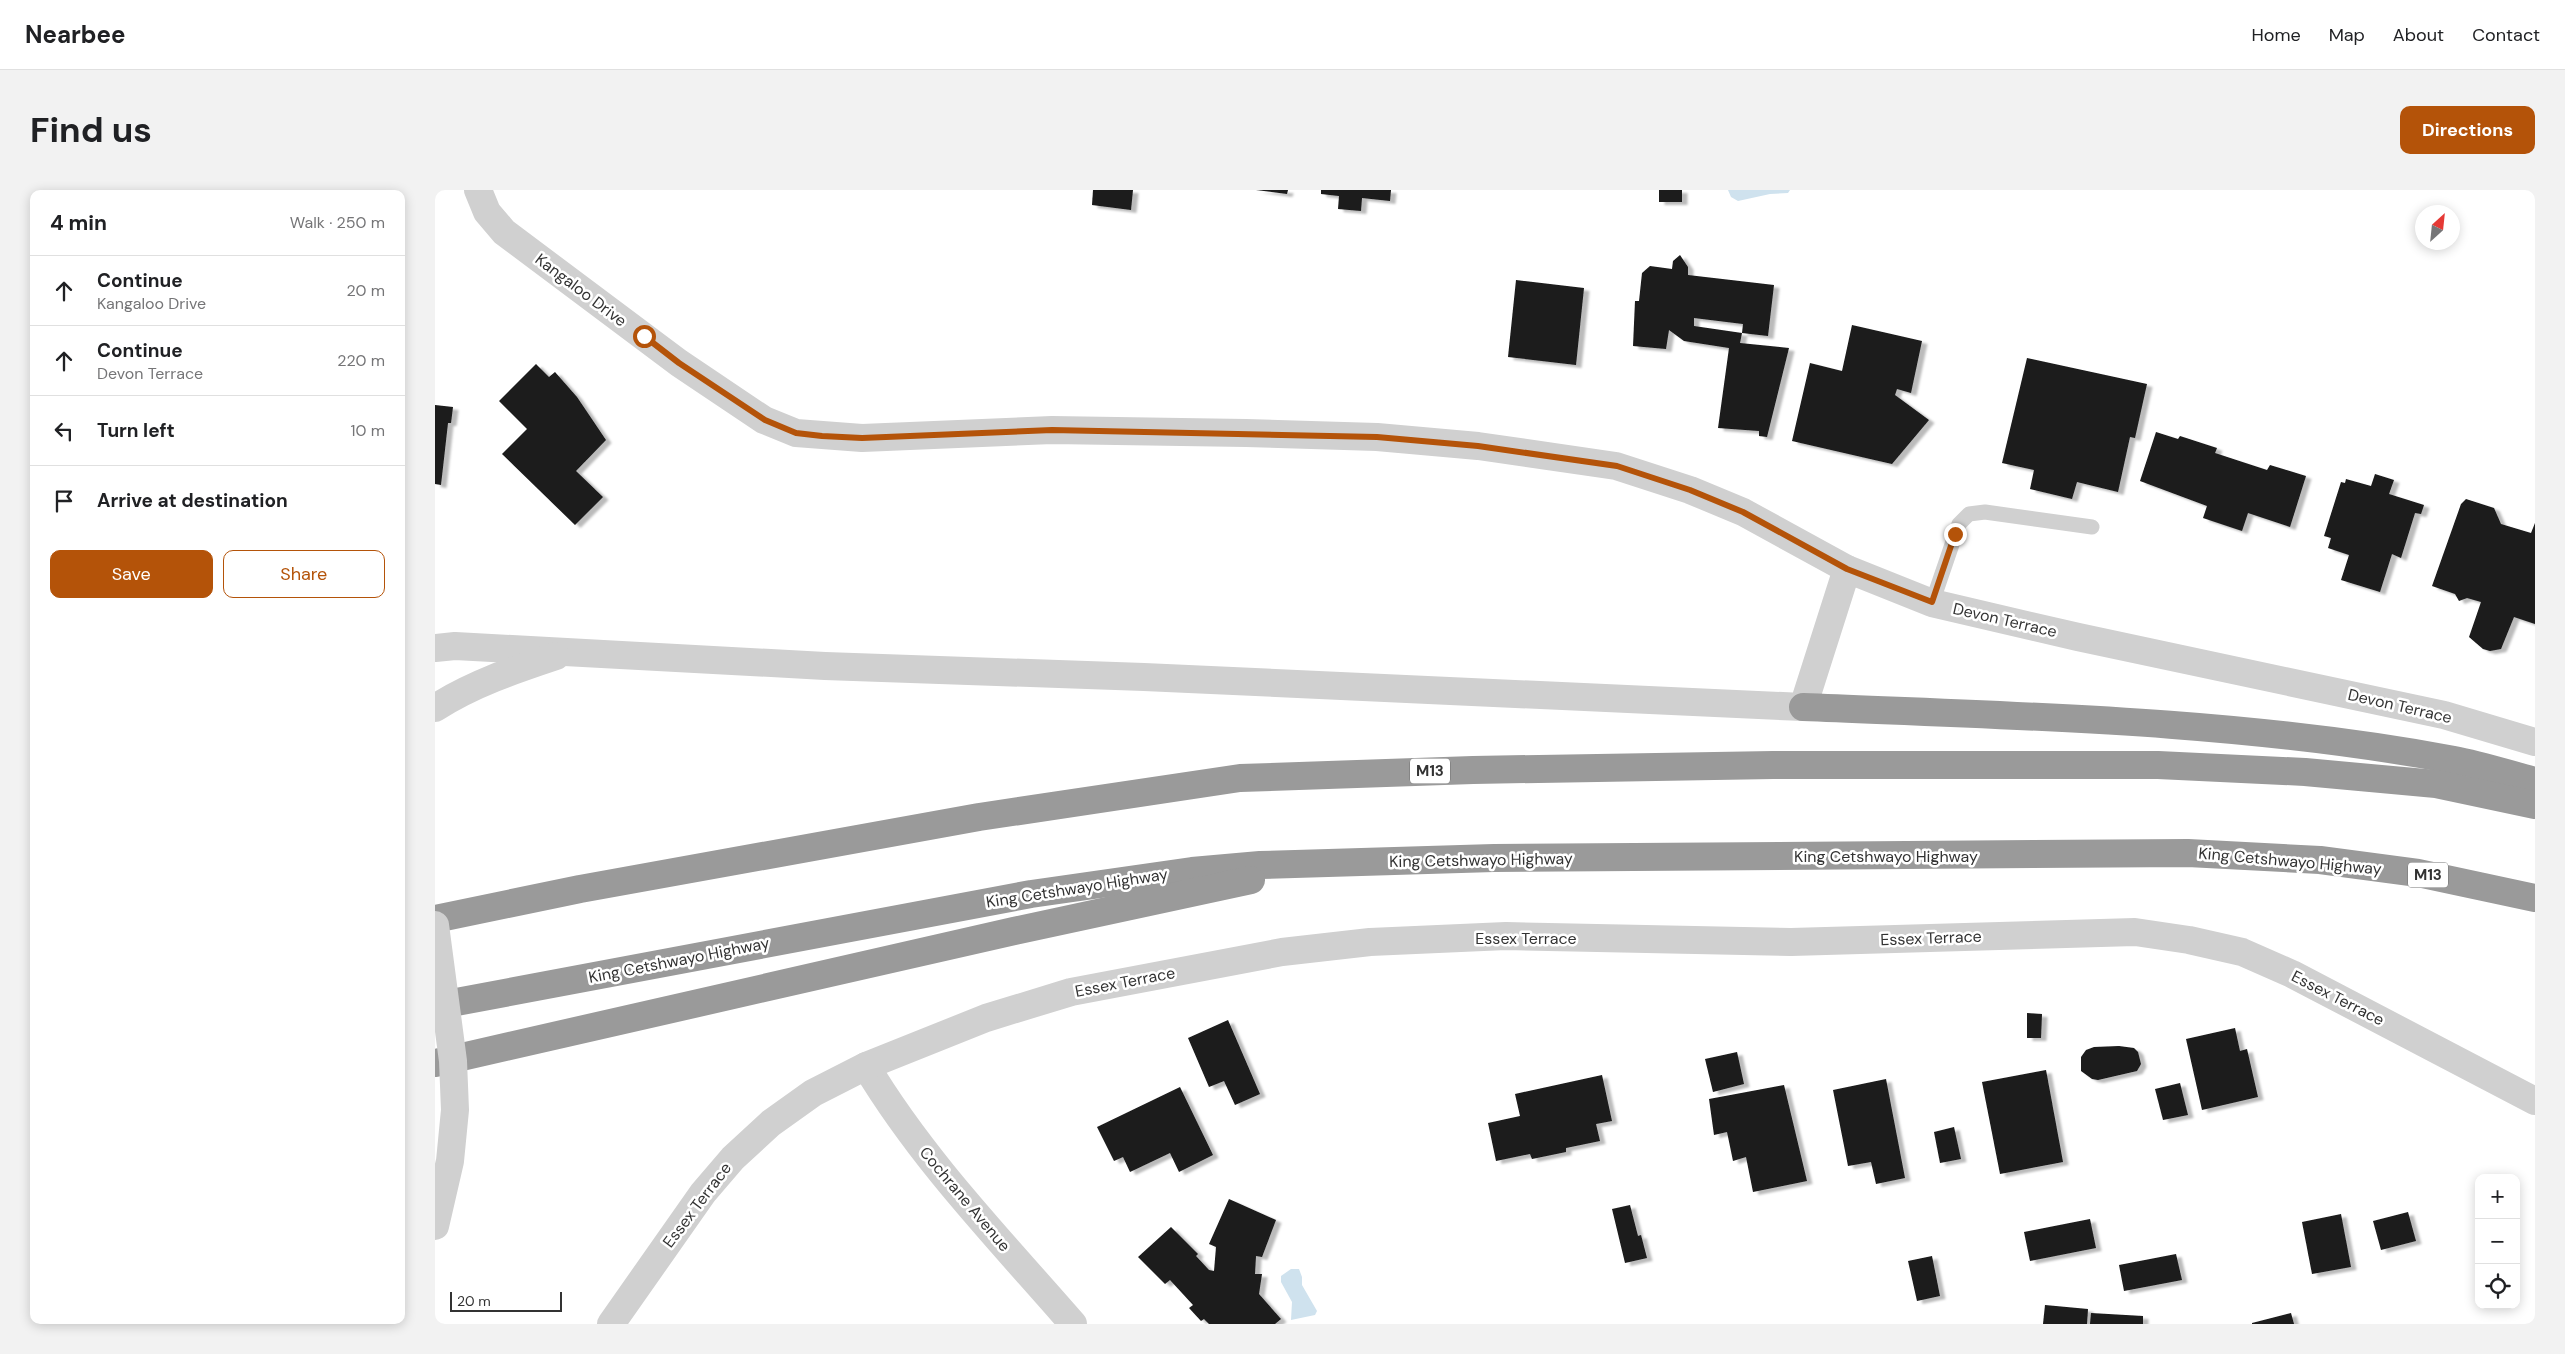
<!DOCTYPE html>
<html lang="en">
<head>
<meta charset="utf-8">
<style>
	:root { --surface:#fff; --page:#f2f2f2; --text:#202124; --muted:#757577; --line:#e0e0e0; --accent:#b45309 }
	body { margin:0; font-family:"DM Sans",sans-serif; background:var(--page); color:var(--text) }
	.controls { position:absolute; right:15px; bottom:15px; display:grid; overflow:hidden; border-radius:10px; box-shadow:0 2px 12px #0003 }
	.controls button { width:45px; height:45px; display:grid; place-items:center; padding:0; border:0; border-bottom:1px solid var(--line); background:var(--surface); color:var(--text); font:25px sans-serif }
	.compass { position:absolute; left:1980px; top:15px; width:45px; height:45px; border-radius:50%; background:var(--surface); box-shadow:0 2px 12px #0003; rotate:27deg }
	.scale { position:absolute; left:15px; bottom:12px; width:112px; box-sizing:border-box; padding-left:5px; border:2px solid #333; border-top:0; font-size:14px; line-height:18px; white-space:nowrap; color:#333; -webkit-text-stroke:4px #fff; paint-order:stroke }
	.stop { position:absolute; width:15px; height:15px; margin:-11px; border:4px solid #b45309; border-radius:50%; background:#fff }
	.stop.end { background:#b45309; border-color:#fff; box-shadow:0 1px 5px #0008 }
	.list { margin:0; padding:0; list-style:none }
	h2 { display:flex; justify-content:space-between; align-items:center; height:65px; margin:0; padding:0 20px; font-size:21px }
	h2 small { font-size:16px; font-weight:400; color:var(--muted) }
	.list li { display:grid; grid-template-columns:32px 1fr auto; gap:15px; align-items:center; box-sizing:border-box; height:70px; padding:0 20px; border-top:1px solid var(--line) }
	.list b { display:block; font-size:19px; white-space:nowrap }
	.list p { margin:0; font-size:16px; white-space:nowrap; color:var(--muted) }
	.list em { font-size:16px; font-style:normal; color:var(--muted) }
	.actions { display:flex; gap:10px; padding:15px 20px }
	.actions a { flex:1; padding:11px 0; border:1px solid var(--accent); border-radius:10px; text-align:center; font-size:18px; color:var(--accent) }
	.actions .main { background:var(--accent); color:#fff }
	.icon { flex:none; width:28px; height:28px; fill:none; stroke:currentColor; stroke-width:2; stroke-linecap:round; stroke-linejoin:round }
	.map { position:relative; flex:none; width:2100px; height:1134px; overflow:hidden; border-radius:10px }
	header { display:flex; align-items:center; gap:30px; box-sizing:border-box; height:70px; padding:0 25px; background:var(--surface); border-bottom:1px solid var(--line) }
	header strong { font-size:24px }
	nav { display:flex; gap:28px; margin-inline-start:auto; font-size:18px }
	.intro { display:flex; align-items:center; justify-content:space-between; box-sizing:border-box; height:120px; padding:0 30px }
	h1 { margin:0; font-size:35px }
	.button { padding:12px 22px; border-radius:10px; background:var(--accent); color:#fff; font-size:18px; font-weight:700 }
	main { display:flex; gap:30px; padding:0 30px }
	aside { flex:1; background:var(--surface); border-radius:10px; box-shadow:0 2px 12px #0003 }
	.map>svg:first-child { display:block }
	.water { fill:#cfe2ee }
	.building { fill:#1a1a1a; fill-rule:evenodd; filter:url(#shadow) }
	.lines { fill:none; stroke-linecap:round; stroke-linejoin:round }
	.service { stroke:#d0d0d0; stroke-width:15 }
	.minor { stroke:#d0d0d0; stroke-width:28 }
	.tertiary { stroke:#d0d0d0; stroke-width:28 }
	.motorway { stroke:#9a9a9a; stroke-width:28 }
	.tertiary-bridge { stroke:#d0d0d0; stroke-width:28 }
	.route { stroke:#b45309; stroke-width:6 }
	.labels { text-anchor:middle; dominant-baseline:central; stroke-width:5; stroke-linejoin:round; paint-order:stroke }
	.shield { fill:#fff; stroke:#707070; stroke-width:1 }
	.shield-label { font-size:15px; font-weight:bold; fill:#333 }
	.street-label { font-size:16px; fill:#333; stroke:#fff }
</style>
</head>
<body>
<header>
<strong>Nearbee</strong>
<nav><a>Home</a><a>Map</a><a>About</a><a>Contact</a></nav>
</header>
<div class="intro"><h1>Find us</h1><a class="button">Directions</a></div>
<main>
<aside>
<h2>4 min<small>Walk · 250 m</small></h2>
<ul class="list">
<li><svg class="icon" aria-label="ahead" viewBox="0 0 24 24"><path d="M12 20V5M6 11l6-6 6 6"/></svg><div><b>Continue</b><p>Kangaloo Drive</p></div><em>20 m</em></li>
<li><svg class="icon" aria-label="ahead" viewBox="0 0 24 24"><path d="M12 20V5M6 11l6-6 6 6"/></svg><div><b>Continue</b><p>Devon Terrace</p></div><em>220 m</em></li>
<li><svg class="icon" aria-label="left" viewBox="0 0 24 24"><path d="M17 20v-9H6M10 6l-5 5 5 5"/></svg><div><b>Turn left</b></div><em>10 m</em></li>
<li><svg class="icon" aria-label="arrive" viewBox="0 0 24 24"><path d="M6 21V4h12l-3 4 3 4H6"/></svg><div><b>Arrive at destination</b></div></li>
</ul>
<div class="actions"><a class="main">Save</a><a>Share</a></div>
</aside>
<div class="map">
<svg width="2100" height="1134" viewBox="0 0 2100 1134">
	<defs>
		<filter id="shadow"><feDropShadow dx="5.5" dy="3" stdDeviation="1" flood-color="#0004"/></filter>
	</defs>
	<rect width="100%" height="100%" fill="#fff"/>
	<g class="water">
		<path d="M 1293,0 L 1355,0 L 1353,3 L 1335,4 L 1303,11 L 1296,7 Z"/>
		<path d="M 856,1079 L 864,1079 L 867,1087 L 867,1095 L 882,1121 L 880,1125 L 856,1130 L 857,1112 L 846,1092 L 846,1086 Z"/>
	</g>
	<g class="building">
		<path d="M 658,0 L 698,0 L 696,20 L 657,15 Z"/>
		<path d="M 821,0 L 853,0 L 852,4 Z"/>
		<path d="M 886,0 L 956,0 L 955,11 L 927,8 L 926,21 L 903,19 L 904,6 L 886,4 Z"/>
		<rect x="1224" y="0" width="23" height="12"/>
		<path d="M 1245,65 L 1253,77 L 1253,85 L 1339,95 L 1333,146 L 1307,143 L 1305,153 L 1354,158 L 1332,247 L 1324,246 L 1324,241 L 1283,238 L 1294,158 L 1249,151 L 1234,140 L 1231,159 L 1198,156 L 1200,111 L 1204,111 L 1207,83 L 1215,76 L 1237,79 L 1238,71 ZM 1259,128 L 1308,134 L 1307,143 L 1259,136 Z"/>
		<path d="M 1081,90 L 1149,98 L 1141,175 L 1073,167 Z"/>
		<path d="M 1417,135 L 1487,151 L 1476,203 L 1462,199 L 1460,205 L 1494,230 L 1457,274 L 1357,251 L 1375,173 L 1407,181 Z"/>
		<path d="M 1592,168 L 1712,194 L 1700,248 L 1695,247 L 1683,302 L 1642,292 L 1637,309 L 1595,299 L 1599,280 L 1567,273 Z"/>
		<path d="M 101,174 L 114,187 L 120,182 L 142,207 L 171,250 L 141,281 L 168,307 L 140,335 L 67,264 L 92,239 L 64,211 Z"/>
		<path d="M 0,215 L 18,217 L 16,233 L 13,233 L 6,295 L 0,294 Z"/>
		<path d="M 1721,242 L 1743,249 L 1745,246 L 1782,258 L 1780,263 L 1832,280 L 1835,275 L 1871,286 L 1855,337 L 1813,323 L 1807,341 L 1768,328 L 1772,316 L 1705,291 Z"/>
		<path d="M 1940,284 L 1959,290 L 1954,304 L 1989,315 L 1986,324 L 1980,323 L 1966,368 L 1957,364 L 1945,402 L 1906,390 L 1914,365 L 1893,358 L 1896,348 L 1889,346 L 1906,292 L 1910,293 L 1911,289 L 1936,296 Z"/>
		<path d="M 2031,309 L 2059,318 L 2066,334 L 2096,343 L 2100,333 L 2100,434 L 2079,427 L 2066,459 L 2055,461 L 2048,459 L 2034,447 L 2046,412 L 2032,408 L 2024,411 L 2020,404 L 1997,396 L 2026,314 Z"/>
		<path d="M 1592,823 L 1607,824 L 1606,848 L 1592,848 Z"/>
		<path d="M 793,830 L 825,904 L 800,915 L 789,891 L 774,897 L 753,848 Z"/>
		<path d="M 1800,838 L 1805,861 L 1812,859 L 1823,907 L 1767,920 L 1751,849 Z"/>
		<path d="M 1684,856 L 1699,858 L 1703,862 L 1706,874 L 1702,881 L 1663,890 L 1657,889 L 1646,881 L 1646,867 L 1651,860 L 1659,857 Z"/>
		<path d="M 1302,862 L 1309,894 L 1278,902 L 1270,869 Z"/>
		<path d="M 1611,880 L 1628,972 L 1565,984 L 1547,892 Z"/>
		<path d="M 1167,885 L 1177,931 L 1161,934 L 1165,951 L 1131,958 L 1131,962 L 1097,969 L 1095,964 L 1061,971 L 1053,933 L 1085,926 L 1080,904 Z"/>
		<path d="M 1451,889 L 1470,988 L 1441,994 L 1436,972 L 1413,976 L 1398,900 Z"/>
		<path d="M 1745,893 L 1753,925 L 1728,930 L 1720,899 Z"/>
		<path d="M 1349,895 L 1372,991 L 1318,1002 L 1311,967 L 1298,971 L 1292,942 L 1279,945 L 1274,909 Z"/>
		<path d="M 745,897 L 778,965 L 744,982 L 735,963 L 695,982 L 688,967 L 679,971 L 662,937 Z"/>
		<path d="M 1519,937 L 1526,969 L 1505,973 L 1499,942 Z"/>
		<path d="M 794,1009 L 841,1030 L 827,1067 L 821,1066 L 820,1084 L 827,1084 L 824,1104 L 846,1129 L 840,1134 L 774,1134 L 769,1129 L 766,1131 L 754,1118 L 758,1115 L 735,1090 L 730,1094 L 703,1067 L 736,1037 L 763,1064 L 761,1066 L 774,1080 L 779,1081 L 781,1057 L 774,1054 Z"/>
		<path d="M 1195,1015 L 1203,1046 L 1206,1045 L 1212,1068 L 1190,1073 L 1177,1019 Z"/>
		<path d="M 1973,1022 L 1981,1051 L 1946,1060 L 1938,1031 Z"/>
		<path d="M 1906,1024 L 1916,1077 L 1877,1084 L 1867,1032 Z"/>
		<path d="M 1655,1029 L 1661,1058 L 1595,1071 L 1589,1042 Z"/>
		<path d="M 1741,1064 L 1747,1090 L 1689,1101 L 1684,1075 Z"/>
		<path d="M 1497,1066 L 1505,1106 L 1482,1111 L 1473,1071 Z"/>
		<path d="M 1610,1115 L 1653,1119 L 1652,1134 L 1608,1134 Z"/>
		<path d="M 1656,1123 L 1708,1126 L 1708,1134 L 1655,1134 Z"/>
		<path d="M 1856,1123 L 1859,1134 L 1817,1134 L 1817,1133 Z"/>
	</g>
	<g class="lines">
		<path class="service" d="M 1497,413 L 1524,334 L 1534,324 L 1550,322 L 1657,337"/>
		<g class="minor">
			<path d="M 43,0 L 52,22 L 69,42 L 244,173 L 329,230 L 361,243 L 427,248 L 617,240 L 811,243 L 942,247 L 1043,256 L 1181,276 L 1255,300 L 1308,322 L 1412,379"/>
			<path d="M 431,876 C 488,971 566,1051 638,1134"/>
		</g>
		<g class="tertiary">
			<path d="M 0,458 L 20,456 L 390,476 L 709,487 L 1368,517 L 1412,379 L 1497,413 L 1643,447 L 2009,525 L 2100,552"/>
			<path d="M 0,518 C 37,494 79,480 121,466"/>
			<path d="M 176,1134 L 268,1003 L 298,968 L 336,933 L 378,903 L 431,876 L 551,828 L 636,802 L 847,762 L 935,752 L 1071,746 L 1356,752 L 1700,742 L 1754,750 L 1807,762 L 1857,784 L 2100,911"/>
		</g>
		<g class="motorway">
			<path d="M 1368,517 C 1585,526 1805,530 2019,570 C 2046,575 2073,584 2100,591"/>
			<path d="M 0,729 L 145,699 L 544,627 L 805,588 L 1038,580 L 1338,575 L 1723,575 L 1870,582 L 2001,594 L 2100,615"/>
			<path d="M 0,816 L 596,704 L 757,681 L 825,675 L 1059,668 L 1753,663 L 1885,670 L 1983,683 L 2100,708"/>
			<path d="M 0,873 L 579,741 L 816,690"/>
		</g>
		<path class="tertiary-bridge" d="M 0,735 L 18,871 L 20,920 L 15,971 L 0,1036"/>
	</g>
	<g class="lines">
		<path class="route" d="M 209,146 L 244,173 L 330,230 L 361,243 L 387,246 L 427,248 L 617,240 L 942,247 L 1043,256 L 1182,276 L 1255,300 L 1308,322 L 1412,379 L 1497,412 L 1520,344"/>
	</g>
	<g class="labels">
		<g class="shield">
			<rect x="975" y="568.5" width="40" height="25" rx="4"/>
			<rect x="1973" y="672.5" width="40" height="25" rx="4"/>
		</g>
		<g class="shield-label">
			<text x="995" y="581">M13</text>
			<text x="1993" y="685">M13</text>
		</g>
		<g class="street-label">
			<text transform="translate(146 100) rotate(37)">Kangaloo Drive</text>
			<text transform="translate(1570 430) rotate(13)">Devon Terrace</text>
			<text transform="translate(1965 516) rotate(13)">Devon Terrace</text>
			<text x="1451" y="666">King Cetshwayo Highway</text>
			<text transform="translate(1046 670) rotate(-1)">King Cetshwayo Highway</text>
			<text transform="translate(1855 671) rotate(5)">King Cetshwayo Highway</text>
			<text transform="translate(642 698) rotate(-9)">King Cetshwayo Highway</text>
			<text x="1091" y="748">Essex Terrace</text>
			<text transform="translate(1496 748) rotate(-2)">Essex Terrace</text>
			<text transform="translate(244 770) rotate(-11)">King Cetshwayo Highway</text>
			<text transform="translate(690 792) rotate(-11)">Essex Terrace</text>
			<text transform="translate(1903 808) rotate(27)">Essex Terrace</text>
			<text transform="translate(530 1009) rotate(50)">Cochrane Avenue</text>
			<text transform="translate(262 1015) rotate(-53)">Essex Terrace</text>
		</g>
	</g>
</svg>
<div class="controls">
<button>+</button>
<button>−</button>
<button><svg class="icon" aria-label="locate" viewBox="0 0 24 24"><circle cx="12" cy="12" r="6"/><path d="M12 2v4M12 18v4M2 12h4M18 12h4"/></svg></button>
</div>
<svg class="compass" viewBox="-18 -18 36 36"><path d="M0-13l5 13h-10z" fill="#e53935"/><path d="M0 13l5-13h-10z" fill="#757577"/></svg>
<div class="scale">20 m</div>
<div class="stop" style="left:209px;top:146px"></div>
<div class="stop end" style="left:1520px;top:344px"></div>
</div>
</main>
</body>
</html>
